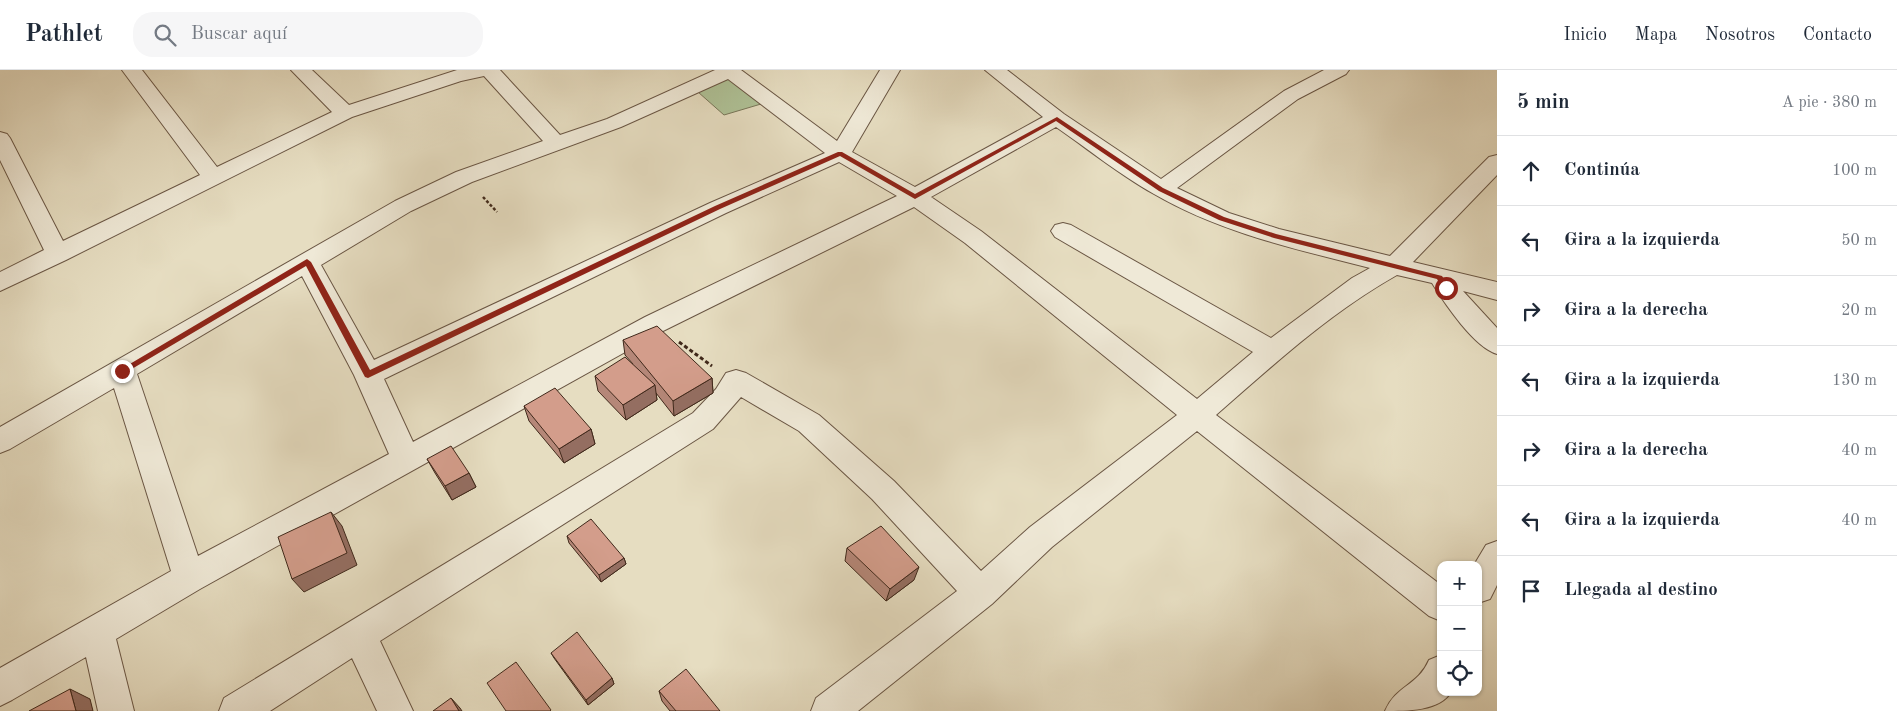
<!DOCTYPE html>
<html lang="es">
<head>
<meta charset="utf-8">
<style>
	:root { --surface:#fff; --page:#f6f6f7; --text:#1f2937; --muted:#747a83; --line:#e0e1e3 }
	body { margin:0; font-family:"Old Standard TT",serif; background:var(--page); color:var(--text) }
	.controls { position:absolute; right:15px; bottom:15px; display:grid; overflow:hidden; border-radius:10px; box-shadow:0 1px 4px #0004 }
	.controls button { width:45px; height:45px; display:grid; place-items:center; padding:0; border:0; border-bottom:1px solid var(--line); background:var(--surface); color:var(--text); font:25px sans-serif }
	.stop { position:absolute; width:15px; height:15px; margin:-11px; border:4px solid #8f2418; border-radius:50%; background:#fff }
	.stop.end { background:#8f2418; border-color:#fff; box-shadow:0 1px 5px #0008 }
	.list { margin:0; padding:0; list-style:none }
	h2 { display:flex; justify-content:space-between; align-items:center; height:65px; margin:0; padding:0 20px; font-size:21px }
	h2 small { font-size:16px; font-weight:400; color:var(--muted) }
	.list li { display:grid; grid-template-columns:32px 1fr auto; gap:15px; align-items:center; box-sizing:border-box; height:70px; padding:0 20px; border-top:1px solid var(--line) }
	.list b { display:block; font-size:19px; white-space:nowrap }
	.list em { font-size:16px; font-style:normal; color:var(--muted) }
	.icon { flex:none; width:28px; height:28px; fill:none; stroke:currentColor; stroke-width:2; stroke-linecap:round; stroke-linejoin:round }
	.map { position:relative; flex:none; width:1497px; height:641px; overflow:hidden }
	header { display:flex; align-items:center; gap:30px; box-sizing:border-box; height:70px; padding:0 25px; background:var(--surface); border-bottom:1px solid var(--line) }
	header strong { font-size:24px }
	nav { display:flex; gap:28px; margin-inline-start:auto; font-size:18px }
	.search { width:350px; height:45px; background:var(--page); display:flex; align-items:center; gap:12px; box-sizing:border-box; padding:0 18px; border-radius:20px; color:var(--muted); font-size:19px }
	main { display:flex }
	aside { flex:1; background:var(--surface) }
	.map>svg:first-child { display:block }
	.green { fill:#afc297; stroke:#787659 }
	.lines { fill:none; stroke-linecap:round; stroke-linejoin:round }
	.minor-casing { stroke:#6a5644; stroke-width:2 }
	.path-far1 { stroke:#40291b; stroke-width:2.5; stroke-dasharray:3 2; stroke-linecap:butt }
	.path { stroke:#40291b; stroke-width:3; stroke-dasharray:4 2.5; stroke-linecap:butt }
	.minor { fill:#efe9d7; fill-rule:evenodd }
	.wall { fill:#b58778; stroke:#40291b }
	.shaded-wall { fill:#946e61; stroke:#40291b }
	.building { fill:#d39d8b; stroke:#40291b }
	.route { fill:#8f2418 }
</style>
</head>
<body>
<header>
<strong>Pathlet</strong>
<div class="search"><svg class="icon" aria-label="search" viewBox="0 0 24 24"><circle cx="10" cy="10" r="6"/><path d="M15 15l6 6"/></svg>Buscar aquí</div>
<nav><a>Inicio</a><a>Mapa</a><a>Nosotros</a><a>Contacto</a></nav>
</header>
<main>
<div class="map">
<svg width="1497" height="641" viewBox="0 0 1497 641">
	<rect width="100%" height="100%" fill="#e6ddc1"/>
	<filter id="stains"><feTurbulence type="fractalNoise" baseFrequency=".004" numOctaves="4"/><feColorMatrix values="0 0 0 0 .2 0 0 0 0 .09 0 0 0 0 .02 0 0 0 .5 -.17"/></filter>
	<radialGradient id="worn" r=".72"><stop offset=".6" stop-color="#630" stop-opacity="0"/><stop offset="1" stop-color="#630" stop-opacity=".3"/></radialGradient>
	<path class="green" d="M 727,8 L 761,34 L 724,45 L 698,22 Z"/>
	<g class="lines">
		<defs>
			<g id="minor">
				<path d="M 122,0 L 142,0 L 217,97 L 332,42 L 291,0 L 312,0 L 349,35 L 457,0 L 500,0 L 560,65 L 607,49 L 715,0 L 741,0 L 837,71 L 880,0 L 900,0 L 852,82 L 915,117 L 1043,47 L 985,0 L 1007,0 L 1064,44 L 1161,109 L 1284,21 L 1324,0 L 1349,0 L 1346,4 L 1298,29 L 1177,118 L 1229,143 L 1279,159 L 1390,186 L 1489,87 L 1497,85 L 1497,105 L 1413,192 L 1497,212 L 1497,230 L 1463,221 L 1497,258 L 1497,284 C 1474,277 1445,234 1432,213 L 1397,205 C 1331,242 1273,295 1216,345 L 1441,515 L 1441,551 L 1429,546 L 1197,361 L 1052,477 L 992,534 L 858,641 L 811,641 L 816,628 L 957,521 L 872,429 L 799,361 L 741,327 L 713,359 L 380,571 L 413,641 L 377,641 L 352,588 L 270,641 L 219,641 L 224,628 L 693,343 L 716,319 L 726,303 L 736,300 L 746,303 L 819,345 L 894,411 L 981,501 L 1030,457 L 1177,345 L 965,173 L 914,137 L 663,261 L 200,519 L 116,569 L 134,641 L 98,641 L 86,587 L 12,630 L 0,636 L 0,598 L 171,501 L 114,318 L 10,379 L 0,383 L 0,357 L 395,131 L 456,102 L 543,71 L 484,6 L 461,11 L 352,47 L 66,190 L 0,221 L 0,202 L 44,180 L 0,90 L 0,62 L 7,64 L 10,68 L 63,171 L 200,105 ZM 728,9 L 825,83 L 710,133 L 374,290 L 321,195 L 411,141 L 472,112 L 621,57 ZM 1056,57 C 1088,79 1120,105 1154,124 C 1221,163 1296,179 1370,198 L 1352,208 L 1271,268 L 1071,155 L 1063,153 L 1055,155 L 1051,161 L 1055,167 L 1253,282 L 1197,329 L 981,161 L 931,127 ZM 839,92 L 897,126 L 645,247 L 413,372 L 384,309 L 726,143 ZM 302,206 L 354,305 L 389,384 L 198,486 L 137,304 Z"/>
				<path d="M 1497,471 L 1497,515 L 1490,529 L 1478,533 L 1478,495 L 1474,495 L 1486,475 Z"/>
				<path d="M 1441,585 L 1441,622 L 1451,622 C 1440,641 1407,641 1385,641 C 1396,615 1418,616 1429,590 Z"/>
			</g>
		</defs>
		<use href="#minor" class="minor-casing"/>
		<path class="path-far1" d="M 483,127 L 497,142"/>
		<path class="path" d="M 679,272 L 712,296"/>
		<use href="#minor" class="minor"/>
	</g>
	<g class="wall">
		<path d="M 623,270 L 712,308 L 713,323 L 674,346 L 656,323 L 657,330 L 626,350 L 598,321 L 595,306 L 633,294 L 625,285 Z"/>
		<path d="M 524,336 L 591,359 L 595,374 L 564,393 L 529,351 Z"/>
		<path d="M 427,389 L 469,403 L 476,417 L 452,430 L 435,403 Z"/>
		<path d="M 567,466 L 624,488 L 626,494 L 601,512 L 569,473 Z"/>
		<path d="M 847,478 L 914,510 L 886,531 L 845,491 Z"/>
		<path d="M 551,583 L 612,608 L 614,614 L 588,635 L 554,588 Z"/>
		<path d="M 659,621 L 720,641 L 670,641 L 662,631 Z"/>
	</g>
	<g class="shaded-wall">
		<path d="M 712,308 L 713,323 L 674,346 L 673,331 Z"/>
		<path d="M 655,315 L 657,330 L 626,350 L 623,335 Z"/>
		<path d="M 591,359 L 595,374 L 564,393 L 559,379 Z"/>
		<path d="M 469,403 L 476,417 L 452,430 L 445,416 Z"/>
		<path d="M 331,442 L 342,456 L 357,495 L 304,522 L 292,509 Z"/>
		<path d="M 624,488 L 626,494 L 601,512 L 599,505 Z"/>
		<path d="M 919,497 L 914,510 L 886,531 L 890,519 Z"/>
		<path d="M 612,608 L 614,614 L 588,635 L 586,630 Z"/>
		<path d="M 70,619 L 90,629 L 93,641 L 76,641 Z"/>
		<path d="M 451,628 L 460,638 L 462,641 L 459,641 Z"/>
	</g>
	<g class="building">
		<path d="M 657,256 L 712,308 L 673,331 L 623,270 Z"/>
		<path d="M 625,287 L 655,315 L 623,335 L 595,306 Z"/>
		<path d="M 555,318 L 591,359 L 559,379 L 524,336 Z"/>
		<path d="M 451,376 L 469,403 L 445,416 L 427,389 Z"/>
		<path d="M 331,442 L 347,483 L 292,509 L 278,467 Z"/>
		<path d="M 591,449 L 624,488 L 599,505 L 567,466 Z"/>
		<path d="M 881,456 L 919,497 L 890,519 L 847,478 Z"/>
		<path d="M 577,562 L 612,608 L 586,630 L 551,583 Z"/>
		<path d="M 516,592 L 551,640 L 550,641 L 506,641 L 487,613 Z"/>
		<path d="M 686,599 L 720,641 L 676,641 L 659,621 Z"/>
		<path d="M 70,619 L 76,641 L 29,641 Z"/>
		<path d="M 451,628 L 459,641 L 433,641 Z"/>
	</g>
	<path class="route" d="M 1057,47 L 1163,118 L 1224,147 L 1276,164 L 1442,206 L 1450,218 L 1443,220 L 1437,209 L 1274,168 L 1219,150 L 1159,121 L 1056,51 L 915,129 L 840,86 L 720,139 L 368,308 L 365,307 L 306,196 L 125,303 L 119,303 L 118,301 L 307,189 L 311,192 L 370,300 L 715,136 L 838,82 L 842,82 L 915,124 Z"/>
	<rect width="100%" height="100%" filter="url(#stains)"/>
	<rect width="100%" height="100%" fill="url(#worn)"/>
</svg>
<div class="controls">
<button>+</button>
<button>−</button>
<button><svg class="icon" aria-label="locate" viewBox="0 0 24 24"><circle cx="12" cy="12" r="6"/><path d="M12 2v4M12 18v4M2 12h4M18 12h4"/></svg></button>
</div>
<div class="stop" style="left:1446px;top:218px"></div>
<div class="stop end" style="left:122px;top:301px"></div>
</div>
<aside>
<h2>5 min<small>A pie · 380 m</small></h2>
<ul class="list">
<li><svg class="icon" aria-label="ahead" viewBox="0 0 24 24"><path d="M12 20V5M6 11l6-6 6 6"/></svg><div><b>Continúa</b></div><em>100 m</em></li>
<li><svg class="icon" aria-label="left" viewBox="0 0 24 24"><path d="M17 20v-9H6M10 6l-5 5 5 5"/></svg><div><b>Gira a la izquierda</b></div><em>50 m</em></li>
<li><svg class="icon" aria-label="right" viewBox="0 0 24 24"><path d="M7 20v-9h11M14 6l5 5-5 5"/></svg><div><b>Gira a la derecha</b></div><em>20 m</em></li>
<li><svg class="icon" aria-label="left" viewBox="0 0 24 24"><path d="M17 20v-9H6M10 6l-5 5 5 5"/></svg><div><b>Gira a la izquierda</b></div><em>130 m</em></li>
<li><svg class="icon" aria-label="right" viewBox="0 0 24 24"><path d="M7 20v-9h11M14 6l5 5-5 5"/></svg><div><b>Gira a la derecha</b></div><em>40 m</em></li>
<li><svg class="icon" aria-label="left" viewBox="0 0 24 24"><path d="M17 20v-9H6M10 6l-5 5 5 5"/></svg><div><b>Gira a la izquierda</b></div><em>40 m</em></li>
<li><svg class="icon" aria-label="arrive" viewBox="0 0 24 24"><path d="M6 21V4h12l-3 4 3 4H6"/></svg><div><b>Llegada al destino</b></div></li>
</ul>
</aside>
</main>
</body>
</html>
